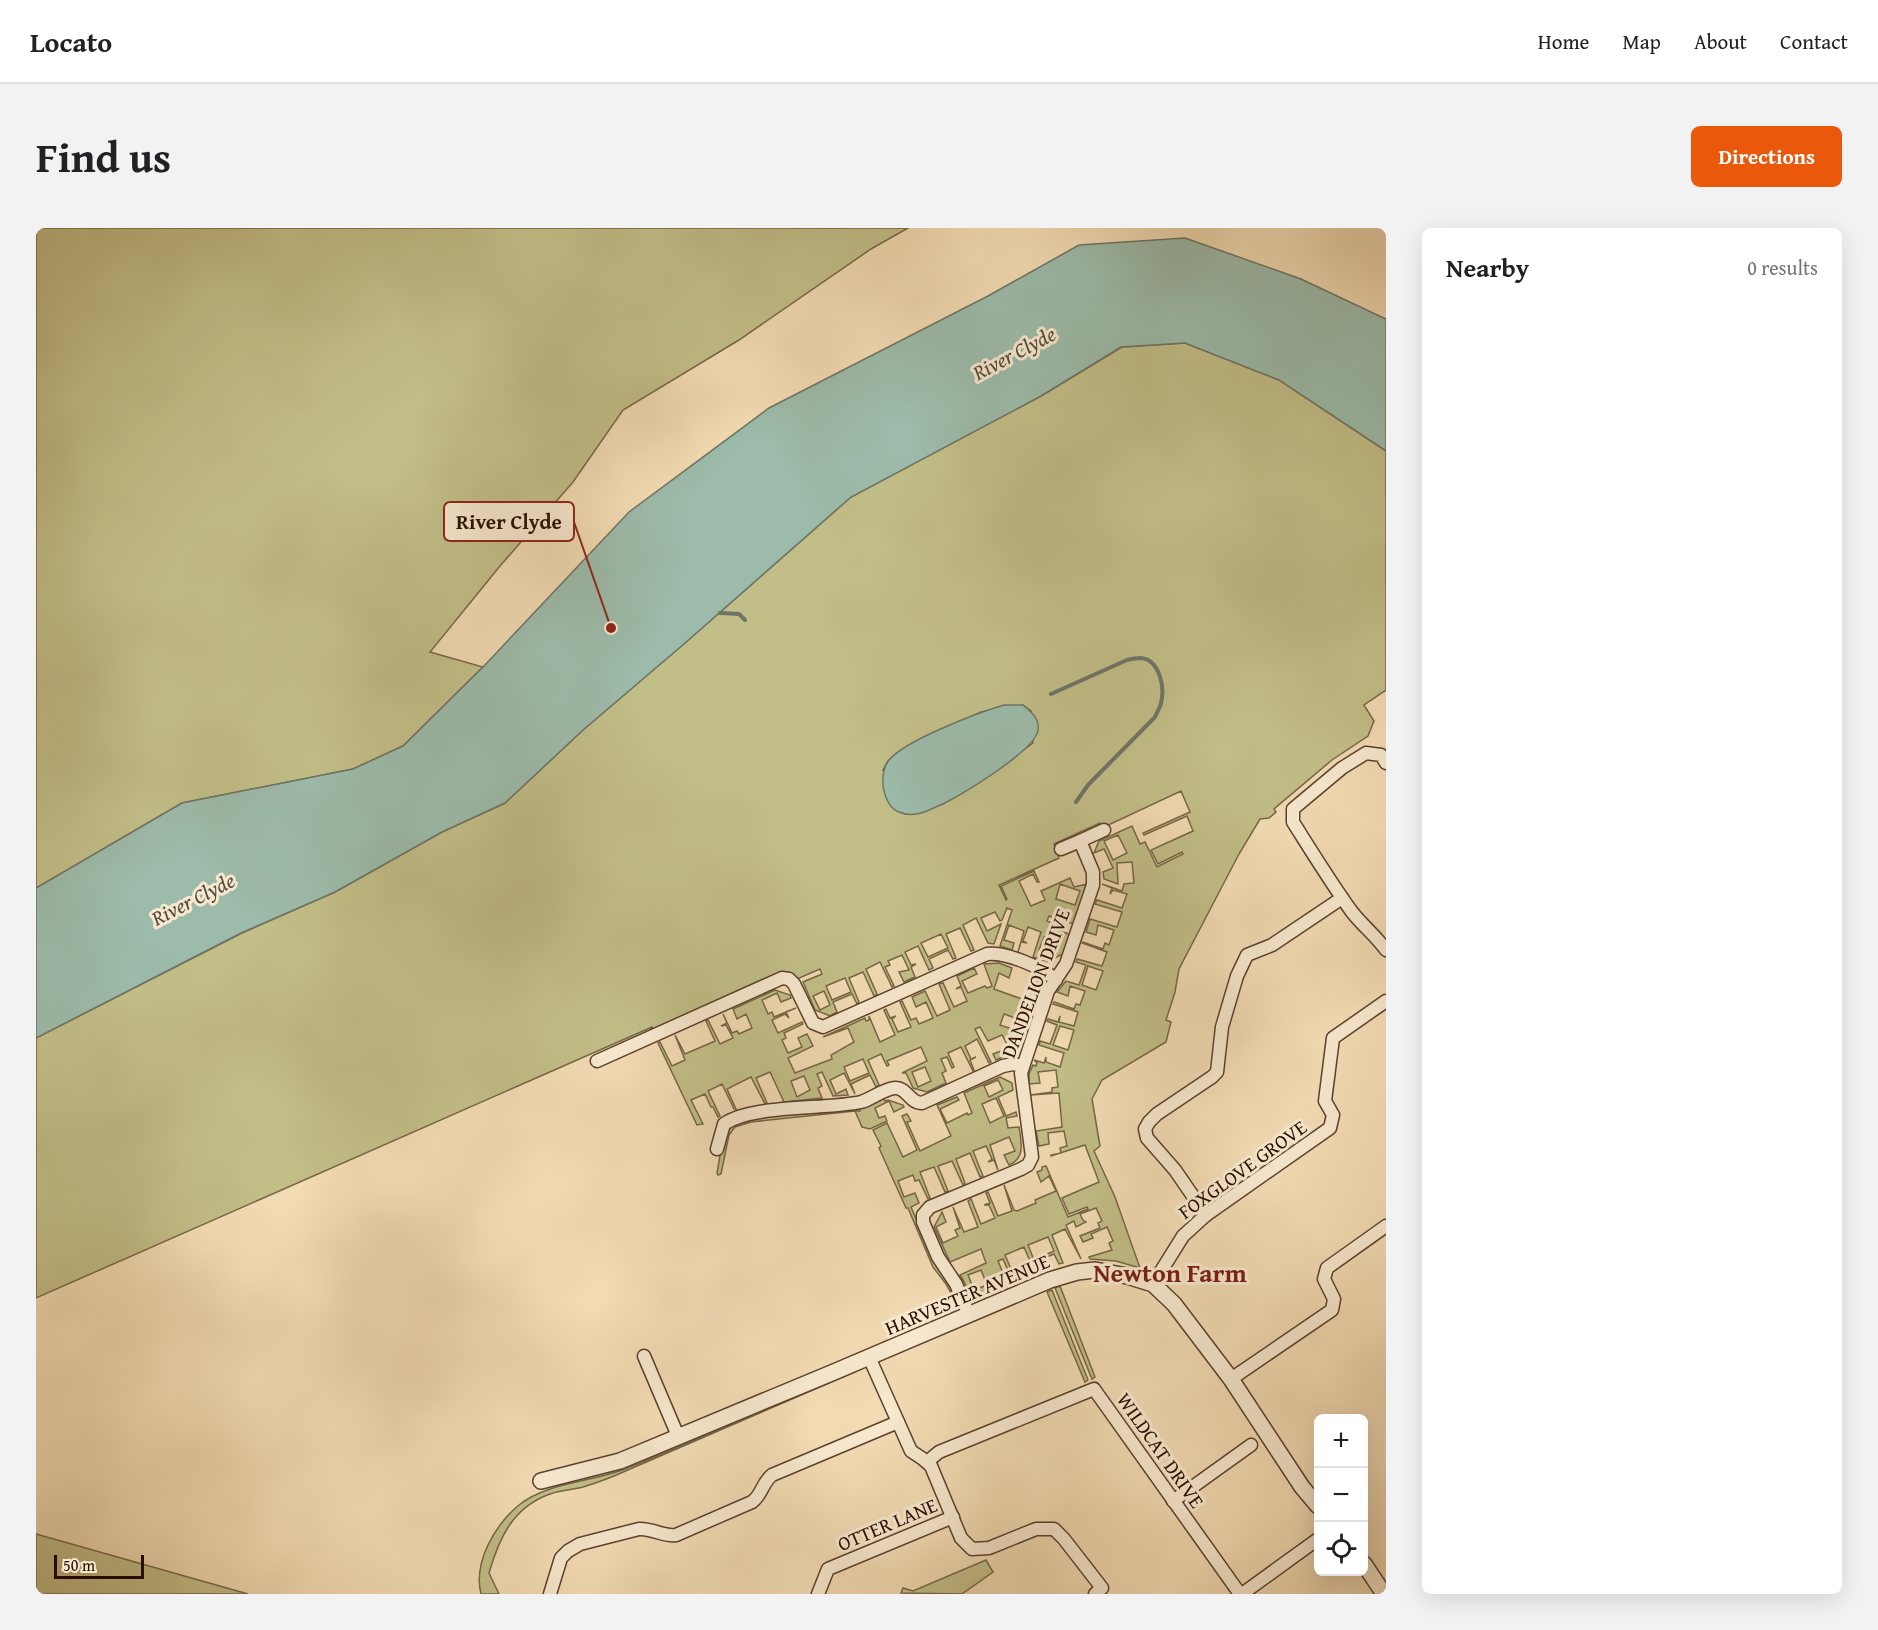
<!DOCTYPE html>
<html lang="en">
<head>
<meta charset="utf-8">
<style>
	:root { --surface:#fff; --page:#f2f2f2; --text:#202124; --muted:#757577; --line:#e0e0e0; --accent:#ea580c }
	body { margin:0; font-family:"Gentium Book Plus",serif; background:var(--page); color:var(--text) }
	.controls { position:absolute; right:18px; bottom:18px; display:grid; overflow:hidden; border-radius:9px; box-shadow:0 6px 24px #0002 }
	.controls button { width:54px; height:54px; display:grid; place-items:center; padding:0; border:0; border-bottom:2px solid var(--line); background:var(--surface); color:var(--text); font:30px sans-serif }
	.scale { position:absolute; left:18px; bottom:15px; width:90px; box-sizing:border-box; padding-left:6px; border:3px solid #290d02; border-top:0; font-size:16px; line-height:21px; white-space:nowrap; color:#290d02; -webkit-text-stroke:4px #f7e8ce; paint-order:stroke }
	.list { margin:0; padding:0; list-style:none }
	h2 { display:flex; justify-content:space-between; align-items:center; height:78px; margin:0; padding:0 24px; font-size:26px }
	h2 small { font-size:20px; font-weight:400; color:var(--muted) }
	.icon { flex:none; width:33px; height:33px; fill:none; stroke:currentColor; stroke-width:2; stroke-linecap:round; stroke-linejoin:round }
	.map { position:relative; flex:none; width:1350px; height:1366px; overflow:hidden; border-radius:9px }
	header { display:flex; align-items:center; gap:36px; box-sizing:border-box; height:84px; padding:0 30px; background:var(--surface); border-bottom:2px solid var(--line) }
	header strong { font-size:28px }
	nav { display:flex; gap:33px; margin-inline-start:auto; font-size:21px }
	.intro { display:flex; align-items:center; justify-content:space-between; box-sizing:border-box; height:144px; padding:0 36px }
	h1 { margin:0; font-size:42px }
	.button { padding:15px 27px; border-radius:9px; background:var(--accent); color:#fff; font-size:21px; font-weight:700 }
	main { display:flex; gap:36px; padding:0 36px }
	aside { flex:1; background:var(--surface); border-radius:9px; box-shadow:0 6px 24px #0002 }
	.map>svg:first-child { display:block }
	.green { fill:#c2be88; stroke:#766645; stroke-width:1.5; fill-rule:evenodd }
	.water { fill:#9cbbaa; stroke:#6e7567; stroke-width:1.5 }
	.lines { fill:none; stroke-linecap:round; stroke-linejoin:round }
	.stream { stroke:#6e7567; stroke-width:4 }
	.minor-casing { stroke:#5b402e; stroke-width:15 }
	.tertiary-casing { stroke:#5b402e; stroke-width:18 }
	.minor { stroke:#f7e8ce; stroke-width:12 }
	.tertiary { stroke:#f7e8ce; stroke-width:15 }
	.labels { text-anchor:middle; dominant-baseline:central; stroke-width:6; stroke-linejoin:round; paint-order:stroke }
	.street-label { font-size:20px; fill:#290d02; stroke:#f7e8ce }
	.water-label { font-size:21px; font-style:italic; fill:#514a3d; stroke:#f7e8ce }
	.district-label { font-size:26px; font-weight:bold; fill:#7a1f14; stroke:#f7e8ce }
	.leader { fill:none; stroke:#8f2418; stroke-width:2 }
	.callout-dot { fill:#8f2418; stroke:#f7e8ce; stroke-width:2 }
	.callout { fill:#f7e8ce; stroke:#8f2418; stroke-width:2 }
	.callout-label { font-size:21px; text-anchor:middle; font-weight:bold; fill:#290d02 }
</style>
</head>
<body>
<header>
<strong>Locato</strong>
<nav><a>Home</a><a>Map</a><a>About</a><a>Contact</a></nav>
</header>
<div class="intro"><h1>Find us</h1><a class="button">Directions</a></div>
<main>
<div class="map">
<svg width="1350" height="1366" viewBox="0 0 1350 1366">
	<rect width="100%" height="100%" fill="#f2dbb3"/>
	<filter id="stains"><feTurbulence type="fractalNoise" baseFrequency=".00333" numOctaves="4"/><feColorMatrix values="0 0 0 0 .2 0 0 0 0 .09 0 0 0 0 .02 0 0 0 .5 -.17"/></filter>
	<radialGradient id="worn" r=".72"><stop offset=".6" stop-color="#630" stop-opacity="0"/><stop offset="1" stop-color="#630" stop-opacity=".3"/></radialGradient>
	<g class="green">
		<path d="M 0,0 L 872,0 L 835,21 L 703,112 L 587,182 L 537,254 L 464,338 L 394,424 L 447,439 L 367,518 L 317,541 L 146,575 L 0,660 Z"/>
		<path d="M 1149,115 L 1243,152 L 1350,223 L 1350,462 L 1328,477 L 1338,493 L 1332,508 L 1296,532 L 1238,581 L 1240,584 L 1233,590 L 1224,591 L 1203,626 L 1143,741 L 1139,764 L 1130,792 L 1135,794 L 1130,814 L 1066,852 L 1056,871 L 1064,918 L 1058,923 L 1079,969 L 1104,1040 L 1080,1033 L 1054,1031 L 1053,1029 L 1076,1022 L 1073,1015 L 1077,1013 L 1071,999 L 1055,1006 L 1057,1010 L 1047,1014 L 1044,1008 L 1064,1000 L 1062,995 L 1066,993 L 1060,980 L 1044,986 L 1047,992 L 1050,994 L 1040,999 L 1038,993 L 1030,997 L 1045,1031 L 1029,1001 L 1016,1007 L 1027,1035 L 1023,1036 L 1018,1026 L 999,1034 L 1003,1043 L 999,1045 L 995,1035 L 976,1043 L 980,1053 L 977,1054 L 967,1031 L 962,1033 L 967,1045 L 962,1047 L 967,1058 C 959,1062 942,1074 934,1065 C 930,1060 928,1052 924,1047 L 950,1035 L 945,1021 L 914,1034 L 898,999 L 906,984 L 910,994 L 900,999 L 907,1015 L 922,1008 L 919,1002 L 924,1000 L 917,979 L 928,1004 L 942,999 L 932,973 L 935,971 L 945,996 L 959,990 L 953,977 L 948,977 L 954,975 L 950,965 L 952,964 L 962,988 L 976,983 L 968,957 L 978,982 L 981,983 L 1000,975 L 999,972 L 1020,963 L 1013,948 L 1005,954 L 1001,944 L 1006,942 L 1006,939 L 1010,938 L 1032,989 L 1052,981 L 1051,979 L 1033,986 L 1026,970 L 1063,954 L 1049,917 L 1015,928 L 1015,927 L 1025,925 L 1024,920 L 1031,918 L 1028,903 L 1012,905 L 1013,916 L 1003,918 L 1000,903 L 1026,899 L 1023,865 L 995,867 L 1016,864 L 1016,860 L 1022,859 L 1020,842 L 1002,844 L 1004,855 L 993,856 L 993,846 L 997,837 L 1000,838 L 1001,835 L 998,832 L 1008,835 L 1010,829 L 1010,834 L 1024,839 L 1028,825 L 1003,817 L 1004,813 L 1014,816 L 1021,797 L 1011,793 L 1012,791 L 1022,794 L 1024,788 L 1023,794 L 1038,798 L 1042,784 L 1017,776 L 1018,774 L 1038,781 L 1040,776 L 1044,777 L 1049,763 L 1034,758 L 1032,768 L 1021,764 L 1030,753 L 1043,757 L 1050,737 L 1040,734 L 1041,731 L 1066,738 L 1071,724 L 1046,715 L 1047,714 L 1067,721 L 1069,715 L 1073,717 L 1078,702 L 1062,697 L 1060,707 L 1050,704 L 1054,691 L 1081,699 L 1086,684 L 1059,676 L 1061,672 L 1086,680 L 1091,666 L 1077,662 L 1074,666 L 1076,660 L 1066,656 L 1086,663 L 1088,656 L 1098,655 L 1096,634 L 1081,635 L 1082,656 L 1068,651 L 1067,644 L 1077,640 L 1068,621 L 1058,625 L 1063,613 L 1096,598 L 1104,616 L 1109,614 L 1121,639 L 1147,626 L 1146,624 L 1122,636 L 1115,622 L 1157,603 L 1151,588 L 1108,607 L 1107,605 L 1154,584 L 1145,563 L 1066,600 L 1064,595 L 1018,616 L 1023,630 L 963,657 L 970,672 L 971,671 L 965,658 L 998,643 L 1003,654 L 1001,654 L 997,646 L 983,653 L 995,678 L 1009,672 L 1005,663 L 1034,650 L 1038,659 L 1051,656 L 1038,696 L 1013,688 L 1011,693 L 1023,697 L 1022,702 L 1035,707 L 1028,728 L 1024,727 L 1013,734 L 997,729 L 1005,704 L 992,699 L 987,713 L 991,715 L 985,714 L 982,724 L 988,703 L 973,697 L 968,712 L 978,715 L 976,722 L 964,718 L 976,682 L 971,680 L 966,692 L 964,693 L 959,684 L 945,690 L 951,703 L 965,696 L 958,716 L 952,715 L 940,690 L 927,697 L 938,722 L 935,723 L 924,700 L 910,706 L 920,730 L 917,731 L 912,722 L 893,731 L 897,740 L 893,742 L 882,718 L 869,724 L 875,737 L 880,736 L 875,739 L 879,749 L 868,754 L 863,744 L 873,742 L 866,727 L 852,733 L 854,737 L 849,739 L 858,758 L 856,759 L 844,734 L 830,741 L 841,766 L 838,768 L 827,744 L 813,750 L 823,774 L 821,776 L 816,766 L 797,774 L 801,784 L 794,788 L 779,782 L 767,754 L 786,746 L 784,741 L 761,751 L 746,744 L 618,804 L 616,799 L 0,1070 L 0,810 L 206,705 L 299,664 L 406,604 L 469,575 L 547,502 L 649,415 L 815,269 L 1005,168 L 1086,119 ZM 987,477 L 995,483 L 997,515 L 944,554 L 905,577 L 847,542 L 852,533 L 861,525 L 887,510 L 945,484 ZM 1082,607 L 1091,625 L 1077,632 L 1068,613 ZM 1024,656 L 1044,663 L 1039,677 L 1020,671 ZM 905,706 L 912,720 L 892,729 L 885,715 ZM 1008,709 L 1023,715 L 1018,728 L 1003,722 ZM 1052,738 L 1067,743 L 1060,762 L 1046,757 ZM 809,750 L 815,764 L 796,772 L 790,758 ZM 788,763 L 794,777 L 784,782 L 777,768 ZM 1024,798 L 1038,802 L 1032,822 L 1017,817 ZM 1012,1009 L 1018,1023 L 998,1032 L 992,1017 ZM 988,1019 L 994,1033 L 975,1041 L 969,1027 ZM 945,1042 L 951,1057 L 938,1062 L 932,1047 Z"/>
		<path d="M 963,735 L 976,740 L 973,750 L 963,745 L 958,761 L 997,775 L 1003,759 L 992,758 L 996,746 L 1000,747 L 1005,758 L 991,799 L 981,795 L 982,791 L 968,786 L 964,797 L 979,802 L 978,806 L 988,809 L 984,821 L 960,832 L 957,826 L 973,820 L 966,807 L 952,813 L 944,799 L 939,801 L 955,834 L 953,835 L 941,811 L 929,818 L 935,831 L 940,829 L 934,832 L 938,842 L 937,843 L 925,819 L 912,825 L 918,839 L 916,840 L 911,829 L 905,831 L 910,843 L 906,845 L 910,855 L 891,864 L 877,860 L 870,845 L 866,845 L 891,833 L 885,819 L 851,833 L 853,837 L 851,838 L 845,826 L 832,832 L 843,857 L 840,859 L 834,847 L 815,856 L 819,866 L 808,845 L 794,852 L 800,866 L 810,861 L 812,867 L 797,868 L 786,844 L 781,846 L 786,858 L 782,860 L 786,870 L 748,874 L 734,844 L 720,850 L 731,875 L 729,876 L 715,849 L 691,861 L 700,881 L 698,881 L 686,856 L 672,863 L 684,888 L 682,889 L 677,879 L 675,879 L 669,866 L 655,872 L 667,896 L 661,897 L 622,815 L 624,814 L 636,838 L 649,832 L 639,807 L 649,826 L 679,813 L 670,793 L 672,792 L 684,816 L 697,810 L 690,797 L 685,798 L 691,795 L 687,786 L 696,805 L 701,803 L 703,806 L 716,800 L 710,786 L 701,791 L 697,781 L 739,762 L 754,767 L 755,770 L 745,774 L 741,765 L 726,772 L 732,786 L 736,784 L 738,789 L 760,780 L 750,784 L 753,790 L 749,786 L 736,792 L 742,805 L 766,794 L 767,796 L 748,805 L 750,810 L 746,812 L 752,825 L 766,819 L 762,810 L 771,806 L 777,818 L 752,830 L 759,845 L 796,831 L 795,827 L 818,814 L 812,800 L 787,809 L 829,790 L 830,793 L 833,792 L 833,788 L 844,814 L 859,807 L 848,782 L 850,781 L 854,790 L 860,788 L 856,791 L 862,804 L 875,799 L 864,774 L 866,773 L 875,792 L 880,790 L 883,796 L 897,790 L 890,774 L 880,779 L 876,769 L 889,763 L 901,788 L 914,782 L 903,756 L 907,755 L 918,779 L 931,773 L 925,759 L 920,761 L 925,758 L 921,748 L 938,740 L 941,746 L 926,753 L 932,765 L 949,758 L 951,760 L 956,758 L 948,736 ZM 827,831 L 833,845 L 814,853 L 808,839 ZM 889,839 L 895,853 L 882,859 L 876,844 ZM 768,848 L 774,862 L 761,869 L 755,853 Z"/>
		<path d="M 964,849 L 976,855 L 977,862 L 962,869 L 970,888 L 980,884 L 981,888 L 970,890 L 972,900 L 983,899 C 985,914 990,930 973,937 L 968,927 L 979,923 L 973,909 L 954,917 L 962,942 L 958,932 L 952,934 L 956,931 L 950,918 L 937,923 L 947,948 L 944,949 L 934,925 L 920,931 L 929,955 L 927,957 L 916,933 L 902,938 L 912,963 L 909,964 L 898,939 L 884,944 L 894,970 L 892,971 L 883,952 L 879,953 L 877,947 L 862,953 L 868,969 L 879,965 L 883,975 L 875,979 L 900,1037 L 914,1055 L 920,1067 L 917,1069 L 910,1056 L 897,1039 L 872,980 L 870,980 L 843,920 L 845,918 L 837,902 L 851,895 L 867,929 L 881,922 L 866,888 L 871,886 L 875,893 L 871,894 L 884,923 L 915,908 L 901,877 L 921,869 L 923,872 L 904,881 L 911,895 L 931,885 L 932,887 L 936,885 L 928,865 ZM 962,852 L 967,862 L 953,869 L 948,858 ZM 960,870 L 968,888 L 954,895 L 946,876 Z"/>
		<path d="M 847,870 L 849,873 L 852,872 L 867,877 L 868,879 L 858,884 L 853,873 L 839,880 L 843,890 L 849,888 L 851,893 L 834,901 L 826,899 L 819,883 L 715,894 L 699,899 L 693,907 L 685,946 L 682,947 L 681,945 C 684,931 685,906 697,897 C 710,887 798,882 820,879 L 821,883 L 824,883 L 824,879 Z"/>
		<path d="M 1024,1058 L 1059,1149 L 1056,1151 L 1019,1060 Z"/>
		<path d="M 1016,1062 L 1052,1152 L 1049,1154 L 1011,1064 Z"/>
		<path d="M 821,1143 L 578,1248 C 568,1252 557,1256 547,1259 C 536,1262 525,1262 514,1266 C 477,1279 463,1310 453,1345 L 463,1366 L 445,1366 C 437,1334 459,1297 483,1277 C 510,1255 554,1254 586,1242 C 653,1216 719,1185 785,1156 L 813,1144 Z"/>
		<path d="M 0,1306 L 212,1366 L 0,1366 Z"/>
		<path d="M 950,1332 L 957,1344 L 926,1366 L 865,1365 L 867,1360 L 877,1363 Z"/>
	</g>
	<g class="water">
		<path d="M 1149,10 L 1265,51 L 1350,91 L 1350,223 L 1243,152 L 1149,115 L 1085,119 L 1005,168 L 815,269 L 649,415 L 547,502 L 469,575 L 406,604 L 299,664 L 205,705 L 0,810 L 0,660 L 146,575 L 317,541 L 367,518 L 447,439 L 593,284 L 733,180 L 952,68 L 1043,17 Z"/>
		<path d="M 968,477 L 987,477 C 995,484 1004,490 1002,502 C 1000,522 922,570 902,578 C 890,584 876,590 863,584 C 846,578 842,545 853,532 C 870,512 941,485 968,477 Z"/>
	</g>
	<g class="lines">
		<g class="stream">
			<path d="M 684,385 L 703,386 L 709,392"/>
			<path d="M 1015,466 L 1091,432 C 1095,431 1101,430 1105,430 C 1124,432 1129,460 1125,475 C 1124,480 1121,484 1119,489 L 1052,557 L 1040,574"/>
		</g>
		<defs>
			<g id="minor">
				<path d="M 1350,535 L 1345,527 L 1330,525 L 1306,540 L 1257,581 L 1257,594 C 1276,624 1295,655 1316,684 C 1327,698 1340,708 1350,722"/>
				<path d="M 1025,621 L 1044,613"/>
				<path d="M 561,833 L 746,750 L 753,751 L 758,756 L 777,795 L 787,799 L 951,726 C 970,724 1006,739 1020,752"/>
				<path d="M 681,921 L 688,896 C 717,876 788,882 825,874 C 836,871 847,861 859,860 C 871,859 873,875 886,875 L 967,838 L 977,836 L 987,838"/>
				<path d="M 1170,987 L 1139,942 L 1111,910 L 1109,901 L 1113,894 L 1121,886 L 1176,849 L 1181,844 L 1186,799 L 1201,748 L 1211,727 L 1236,717 L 1306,670"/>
				<path d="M 1117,1056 L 1147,1008 L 1170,987 L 1294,900 L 1297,887 L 1289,873 L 1297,810 L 1350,773"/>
				<path d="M 933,1087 L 920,1056 L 902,1029 L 887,994 L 887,987 L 894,979 L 985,941 L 992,937 L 996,929 L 985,845 L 1012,763 L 1030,736 L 1057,657 L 1057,644 L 1044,613 L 1068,602"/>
				<path d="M 608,1128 L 642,1208"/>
				<path d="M 833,1129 L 875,1223 L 887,1231 L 895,1238 L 925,1310 L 936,1321 L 953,1320 L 1000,1301 L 1018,1301 L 1028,1311 L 1066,1360 L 1059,1366"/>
				<path d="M 1195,1151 L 1296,1082 L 1298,1071 L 1288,1051 L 1291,1040 L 1350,998"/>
				<path d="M 891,1234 L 903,1224 L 1058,1161 L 1204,1366"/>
				<path d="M 1137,1273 L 1215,1217"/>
				<path d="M 514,1366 L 525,1330 L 532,1323 L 544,1316 L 603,1301 C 616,1300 628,1309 640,1307 L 716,1274 C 726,1267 726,1255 736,1247 L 862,1194"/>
				<path d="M 782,1366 L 792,1341 L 917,1289"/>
				<path d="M 1206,1366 L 1282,1311"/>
			</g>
			<g id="tertiary">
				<path d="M 505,1253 L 584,1233 L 798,1144 L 1014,1052 L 1041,1044 L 1059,1042 L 1091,1048 L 1117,1056 L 1138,1076 L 1195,1151 L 1266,1259 L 1282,1278"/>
				<path d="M 1328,1336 L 1348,1366"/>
			</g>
		</defs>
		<use href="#minor" class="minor-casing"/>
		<use href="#tertiary" class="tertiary-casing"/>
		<use href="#minor" class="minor"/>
		<use href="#tertiary" class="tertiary"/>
	</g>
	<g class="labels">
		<g class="street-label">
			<text transform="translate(999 755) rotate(-69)">DANDELION DRIVE</text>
			<text transform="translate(1206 941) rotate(-36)">FOXGLOVE GROVE</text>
			<text transform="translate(931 1066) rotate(-23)">HARVESTER AVENUE</text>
			<text transform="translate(1125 1222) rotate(55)">WILDCAT DRIVE</text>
			<text transform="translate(851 1296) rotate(-23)">OTTER LANE</text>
		</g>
		<g class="water-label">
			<text transform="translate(978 125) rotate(-28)">River Clyde</text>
			<text transform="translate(157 671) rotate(-27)">River Clyde</text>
		</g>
		<g class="district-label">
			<text x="1134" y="1044">Newton Farm</text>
		</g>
	</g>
	<path class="leader" d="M575 400L538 294"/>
	<circle class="callout-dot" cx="575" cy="400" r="6"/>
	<rect class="callout" x="408" y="274" width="130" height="39" rx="6"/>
	<g class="callout-label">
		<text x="473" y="301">River Clyde</text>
	</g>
	<rect width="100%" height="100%" filter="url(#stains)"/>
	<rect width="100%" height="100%" fill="url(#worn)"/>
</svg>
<div class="controls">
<button>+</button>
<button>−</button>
<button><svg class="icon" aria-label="locate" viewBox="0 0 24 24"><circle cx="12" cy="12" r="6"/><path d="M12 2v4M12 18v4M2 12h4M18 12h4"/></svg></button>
</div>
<div class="scale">50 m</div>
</div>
<aside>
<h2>Nearby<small>0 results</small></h2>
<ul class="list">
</ul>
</aside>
</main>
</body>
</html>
